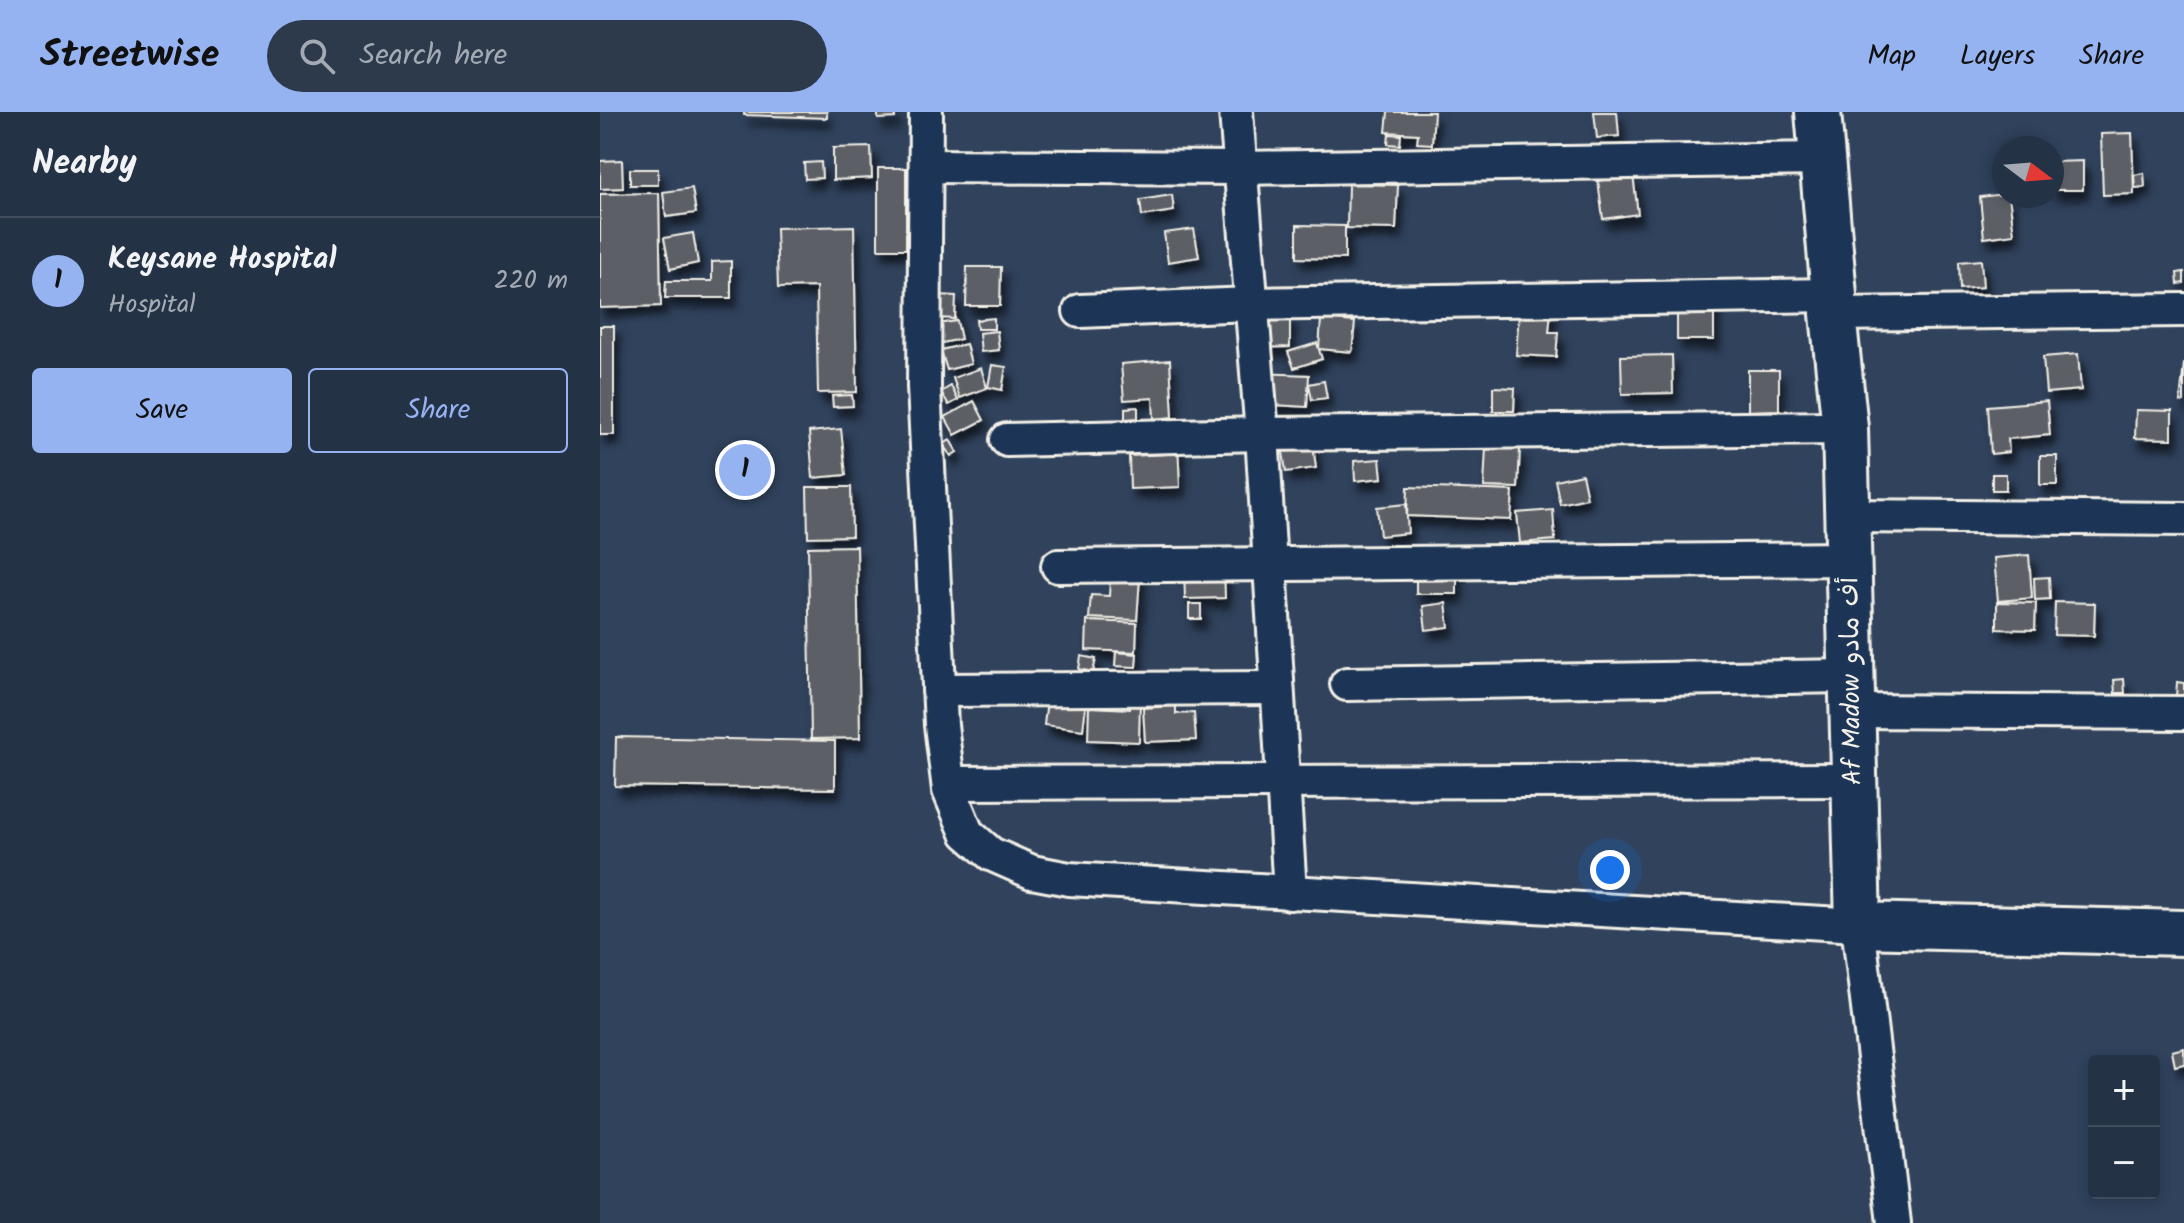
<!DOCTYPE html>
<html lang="en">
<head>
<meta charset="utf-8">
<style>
	:root { --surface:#243245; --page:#2c3a4c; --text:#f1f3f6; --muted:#a3aab3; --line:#414d5e; --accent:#95b2f1 }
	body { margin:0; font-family:Kalam,"Playpen Sans Arabic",sans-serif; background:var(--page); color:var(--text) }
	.controls { position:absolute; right:24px; bottom:24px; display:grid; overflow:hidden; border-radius:8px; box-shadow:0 4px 12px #0003 }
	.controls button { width:72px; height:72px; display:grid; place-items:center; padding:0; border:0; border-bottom:2px solid var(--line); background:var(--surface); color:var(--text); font:40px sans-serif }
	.compass { position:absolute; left:1392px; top:24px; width:72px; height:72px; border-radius:50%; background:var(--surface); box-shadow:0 4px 12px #0003; rotate:106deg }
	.you { position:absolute; left:1010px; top:758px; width:28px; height:28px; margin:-20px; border:6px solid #fff; border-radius:50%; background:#1a73e8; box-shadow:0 0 0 12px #1a73e833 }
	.badge { display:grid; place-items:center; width:52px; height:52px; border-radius:50%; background:var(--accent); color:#111; font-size:26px; font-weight:700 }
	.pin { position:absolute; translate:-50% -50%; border:4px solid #fff; box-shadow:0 2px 8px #0006 }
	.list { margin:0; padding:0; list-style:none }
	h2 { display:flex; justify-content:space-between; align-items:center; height:104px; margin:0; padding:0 32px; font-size:34px }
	h2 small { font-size:26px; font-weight:400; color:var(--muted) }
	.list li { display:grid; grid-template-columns:52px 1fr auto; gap:24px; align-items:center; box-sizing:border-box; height:128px; padding:0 32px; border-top:2px solid var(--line) }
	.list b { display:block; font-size:30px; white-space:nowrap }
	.list p { margin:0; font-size:26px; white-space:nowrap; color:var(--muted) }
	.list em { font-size:26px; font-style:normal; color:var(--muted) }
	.actions { display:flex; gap:16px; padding:24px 32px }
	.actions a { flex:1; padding:18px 0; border:2px solid var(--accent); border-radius:8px; text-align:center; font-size:28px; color:var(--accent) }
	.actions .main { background:var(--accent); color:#111 }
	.icon { flex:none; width:44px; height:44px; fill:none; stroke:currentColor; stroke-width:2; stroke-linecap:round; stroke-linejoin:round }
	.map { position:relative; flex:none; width:1584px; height:1111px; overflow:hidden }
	header { display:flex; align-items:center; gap:48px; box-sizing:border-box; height:112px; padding:0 40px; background:var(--accent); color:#111 }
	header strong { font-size:38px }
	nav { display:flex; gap:44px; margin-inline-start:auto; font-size:28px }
	.search { width:560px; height:72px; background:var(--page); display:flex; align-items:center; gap:20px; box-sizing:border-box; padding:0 28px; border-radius:44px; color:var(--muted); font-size:30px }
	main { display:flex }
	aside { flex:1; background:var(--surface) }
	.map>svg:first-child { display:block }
	.building { fill:#5b5f66; stroke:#f4f1e8; stroke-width:2; filter:url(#shadow) }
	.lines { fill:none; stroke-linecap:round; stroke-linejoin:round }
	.street-casing { stroke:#f4f1e8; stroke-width:38 }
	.secondary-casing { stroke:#f4f1e8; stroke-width:50 }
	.street { stroke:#1d3557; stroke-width:32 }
	.secondary { stroke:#1d3557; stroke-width:44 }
	.labels { text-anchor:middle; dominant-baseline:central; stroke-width:7; stroke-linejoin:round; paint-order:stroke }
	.street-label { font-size:26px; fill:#f4f1e8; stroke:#1d3557 }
</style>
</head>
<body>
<header>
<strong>Streetwise</strong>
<div class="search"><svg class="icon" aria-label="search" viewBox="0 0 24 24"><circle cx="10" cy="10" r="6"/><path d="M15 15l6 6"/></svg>Search here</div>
<nav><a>Map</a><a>Layers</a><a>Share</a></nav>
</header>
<main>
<aside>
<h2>Nearby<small></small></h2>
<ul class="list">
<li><span class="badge">1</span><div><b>Keysane Hospital</b><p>Hospital</p></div><em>220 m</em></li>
</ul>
<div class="actions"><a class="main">Save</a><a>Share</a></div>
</aside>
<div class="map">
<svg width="1584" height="1111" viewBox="0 0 1584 1111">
	<defs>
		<filter id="shadow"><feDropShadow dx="5" dy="9" stdDeviation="4" flood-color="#0009"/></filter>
	</defs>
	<rect width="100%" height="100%" fill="#30425c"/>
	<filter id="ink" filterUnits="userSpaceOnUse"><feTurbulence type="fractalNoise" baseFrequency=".0125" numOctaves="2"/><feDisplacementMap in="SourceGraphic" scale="16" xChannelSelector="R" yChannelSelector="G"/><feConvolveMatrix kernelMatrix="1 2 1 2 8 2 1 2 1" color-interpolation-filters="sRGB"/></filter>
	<g filter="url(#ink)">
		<g class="building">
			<path d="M 144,0 L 227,0 L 227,6 L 144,3 Z"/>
			<path d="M 278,0 L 295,0 L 295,6 L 278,7 Z"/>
			<path d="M 788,0 L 834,0 L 832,32 L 817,31 L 818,22 L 786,20 Z"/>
			<path d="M 994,0 L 1017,0 L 1019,24 L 997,26 Z"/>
			<path d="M 1532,21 L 1534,82 L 1503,83 L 1501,22 Z"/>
			<path d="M 789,22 L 801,23 L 800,33 L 788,32 Z"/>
			<path d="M 271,35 L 272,66 L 233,68 L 233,36 Z"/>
			<path d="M 22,48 L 23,76 L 0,77 L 0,49 Z"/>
			<path d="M 1483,49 L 1483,78 L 1452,78 L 1452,50 Z"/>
			<path d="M 221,50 L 222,66 L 205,67 L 204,51 Z"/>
			<rect x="278" y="56" width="28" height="81"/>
			<rect x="30" y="57" width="28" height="16"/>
			<path d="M 1544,61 L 1545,75 L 1535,76 L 1534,63 Z"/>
			<path d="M 1033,63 L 1038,102 L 1003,107 L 998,69 Z"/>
			<path d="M 748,72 L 798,73 L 796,117 L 747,116 Z"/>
			<path d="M 92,76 L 96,101 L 66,105 L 63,80 Z"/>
			<path d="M 59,81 L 61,194 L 0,196 L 0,82 Z"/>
			<path d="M 1404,82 L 1404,84 L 1409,84 L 1414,122 L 1384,126 L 1380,85 Z"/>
			<path d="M 572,83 L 574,99 L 542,104 L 540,88 Z"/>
			<path d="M 697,113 L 745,114 L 745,147 L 697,146 Z"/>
			<path d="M 254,114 L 257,280 L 218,281 L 216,175 L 178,176 L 176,116 Z"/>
			<path d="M 594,117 L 599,145 L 568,150 L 564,121 Z"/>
			<path d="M 93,121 L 98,151 L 70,157 L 64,126 Z"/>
			<path d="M 1381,148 L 1383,175 L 1360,177 L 1359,150 Z"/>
			<path d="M 131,149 L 131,186 L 65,186 L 66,169 L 112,169 L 112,150 Z"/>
			<path d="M 367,155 L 401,155 L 400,194 L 366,194 Z"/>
			<path d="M 1584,160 L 1584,171 L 1578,172 L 1577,161 Z"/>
			<path d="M 339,183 L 356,184 L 355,207 L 338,206 Z"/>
			<path d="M 920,187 L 952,189 L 949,220 L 958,220 L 956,245 L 916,243 Z"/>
			<rect x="1077" y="187" width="37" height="41"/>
			<path d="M 690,204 L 690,235 L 655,236 L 655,205 Z"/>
			<path d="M 394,206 L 394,217 L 377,217 L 376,208 Z"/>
			<path d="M 721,207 L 755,210 L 752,240 L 719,237 Z"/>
			<path d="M 357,209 L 361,227 L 342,231 L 338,212 Z"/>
			<rect x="0" y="214" width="14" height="109"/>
			<path d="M 397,219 L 399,238 L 381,240 L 379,221 Z"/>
			<path d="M 717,231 L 722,247 L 694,256 L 688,240 Z"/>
			<path d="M 366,232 L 371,252 L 347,258 L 341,238 Z"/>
			<path d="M 1478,242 L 1481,278 L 1446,281 L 1443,245 Z"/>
			<path d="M 1072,243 L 1073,281 L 1022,282 L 1021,244 Z"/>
			<path d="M 570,248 L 573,305 L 554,307 L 553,286 L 524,288 L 521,252 Z"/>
			<path d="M 1584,251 L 1584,290 L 1580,290 Z"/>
			<path d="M 392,253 L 406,255 L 402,278 L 388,275 Z"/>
			<path d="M 381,256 L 387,276 L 360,286 L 353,266 Z"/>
			<path d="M 1148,258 L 1179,258 L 1179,298 L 1148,299 Z"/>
			<path d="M 658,261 L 709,263 L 707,295 L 656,292 Z"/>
			<path d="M 724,269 L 727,286 L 712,288 L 709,272 Z"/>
			<path d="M 351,274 L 358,288 L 349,293 L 341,280 Z"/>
			<path d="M 893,275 L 915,276 L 914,299 L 893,299 Z"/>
			<path d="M 252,283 L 253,294 L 233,295 L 232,284 Z"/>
			<path d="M 374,289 L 384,308 L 355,323 L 345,305 Z"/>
			<path d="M 1447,289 L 1450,323 L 1408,327 L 1409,340 L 1391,342 L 1388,294 Z"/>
			<path d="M 538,295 L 538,306 L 525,307 L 525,296 Z"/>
			<path d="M 1536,298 L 1572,299 L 1572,327 L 1535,326 Z"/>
			<path d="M 241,317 L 246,363 L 213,366 L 209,320 Z"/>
			<path d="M 711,317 L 716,356 L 686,360 L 680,321 Z"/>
			<path d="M 350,328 L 357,340 L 351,344 L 343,333 Z"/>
			<path d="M 578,331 L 580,375 L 530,377 L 529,344 L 566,342 L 565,332 Z"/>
			<path d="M 886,335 L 920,337 L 918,376 L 884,375 Z"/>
			<rect x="1440" y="344" width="17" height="29"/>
			<path d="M 780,347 L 782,366 L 755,369 L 754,349 Z"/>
			<path d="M 982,362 L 987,386 L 960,392 L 955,368 Z"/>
			<rect x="1392" y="362" width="14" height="16"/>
			<path d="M 207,375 L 251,375 L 252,424 L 208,425 Z"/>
			<path d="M 808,375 L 913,379 L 911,408 L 807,404 Z"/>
			<path d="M 806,392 L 808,421 L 780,424 L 777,395 Z"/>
			<path d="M 953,398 L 955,428 L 920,431 L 917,401 Z"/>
			<path d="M 257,434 L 260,626 L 211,627 L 208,435 Z"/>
			<path d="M 1429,443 L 1432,486 L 1398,489 L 1394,446 Z"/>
			<path d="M 511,449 L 541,451 L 537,508 L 489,506 L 491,483 L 509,484 Z"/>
			<rect x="816" y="449" width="41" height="33"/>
			<path d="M 624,454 L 625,486 L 585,487 L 584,455 Z"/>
			<path d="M 1449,465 L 1450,487 L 1435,488 L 1434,466 Z"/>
			<path d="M 1397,490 L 1436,491 L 1435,518 L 1397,517 Z"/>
			<path d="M 1455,490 L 1495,491 L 1494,524 L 1454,523 Z"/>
			<path d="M 846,491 L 849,515 L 826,518 L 823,494 Z"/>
			<rect x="589" y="492" width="12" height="15"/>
			<path d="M 487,509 L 537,511 L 536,540 L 486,538 Z"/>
			<path d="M 516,540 L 537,542 L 536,555 L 515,554 Z"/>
			<path d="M 481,544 L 496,547 L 493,560 L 479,557 Z"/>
			<path d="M 1524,567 L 1525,581 L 1515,581 L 1514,568 Z"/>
			<path d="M 1577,570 L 1584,571 L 1584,585 L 1576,585 Z"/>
			<path d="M 449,572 L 488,576 L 483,618 L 444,613 Z"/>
			<path d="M 530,587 L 540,587 L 539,630 L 488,628 L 489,595 L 530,597 Z"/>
			<path d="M 576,594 L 576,602 L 594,601 L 596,628 L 545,630 L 543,596 Z"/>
			<path d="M 16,625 L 235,629 L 235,677 L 15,674 Z"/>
			<path d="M 1584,936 L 1584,952 L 1575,954 L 1572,939 Z"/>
		</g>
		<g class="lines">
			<defs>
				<g id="street">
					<path d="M 326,0 L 324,275 L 341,613 L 349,678 L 367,721 L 391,742 L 432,760 L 469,767 L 1258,813 L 1294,1111"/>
					<path d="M 636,0 L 662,322 L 690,781"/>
					<path d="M 326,54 L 640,56 L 1222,47"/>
					<path d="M 480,199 L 651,192 L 1234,183"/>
					<path d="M 1233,202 L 1584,198"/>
					<path d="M 407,328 L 662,322 L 1245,316"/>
					<path d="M 1248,404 L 1584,407"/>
					<path d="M 458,454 L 1249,447"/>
					<path d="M 747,572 L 1252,564"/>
					<path d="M 339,578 L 677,576"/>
					<path d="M 1253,599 L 1584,601"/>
					<path d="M 349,671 L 1254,668"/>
				</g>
				<path id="secondary" d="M 1218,0 L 1234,183 L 1233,202 L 1245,316 L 1258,813 L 1584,821"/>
			</defs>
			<use href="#street" class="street-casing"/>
			<use href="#secondary" class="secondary-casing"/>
			<use href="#street" class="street"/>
			<use href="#secondary" class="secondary"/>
		</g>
	</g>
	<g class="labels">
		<g class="street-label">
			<text transform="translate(1252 569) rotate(-91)">Af Madow أف مادو</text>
		</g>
	</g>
</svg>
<div class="controls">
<button>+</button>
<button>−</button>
</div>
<svg class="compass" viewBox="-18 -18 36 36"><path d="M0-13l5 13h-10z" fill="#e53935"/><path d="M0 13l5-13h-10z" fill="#a3aab3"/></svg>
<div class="you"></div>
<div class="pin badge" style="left:145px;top:358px">1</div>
</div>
</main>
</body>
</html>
